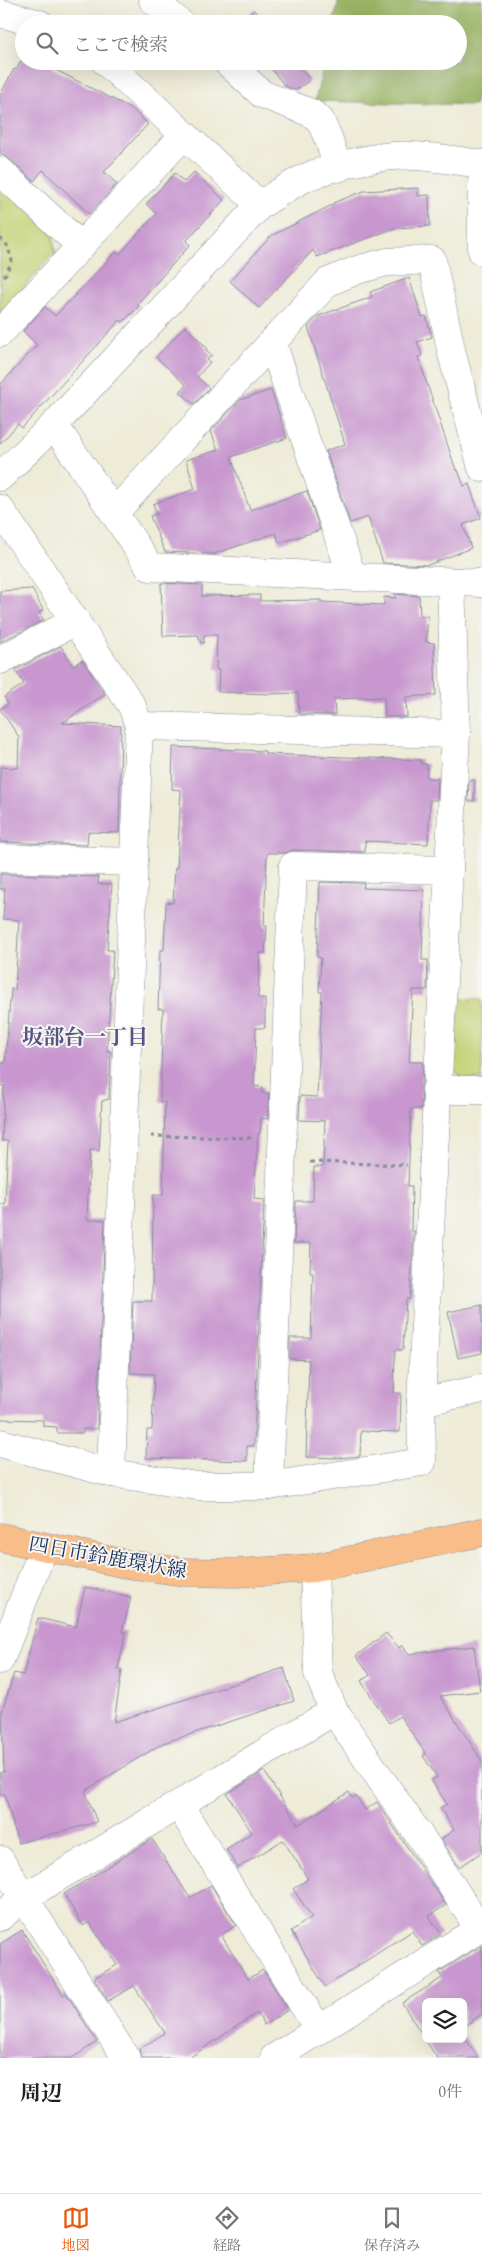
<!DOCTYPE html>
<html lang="ja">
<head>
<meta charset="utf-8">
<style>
	:root { --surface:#fff; --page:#f2f2f2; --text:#202124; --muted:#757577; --line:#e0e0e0; --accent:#ea580c }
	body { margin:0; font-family:"EB Garamond","Noto Serif JP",serif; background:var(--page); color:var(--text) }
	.controls { position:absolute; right:15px; bottom:15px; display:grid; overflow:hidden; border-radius:8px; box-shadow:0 5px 20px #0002 }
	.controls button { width:45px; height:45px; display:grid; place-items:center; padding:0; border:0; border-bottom:1px solid var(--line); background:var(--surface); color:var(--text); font:25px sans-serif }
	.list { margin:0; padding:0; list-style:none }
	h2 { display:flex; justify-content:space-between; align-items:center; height:65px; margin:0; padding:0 20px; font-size:21px }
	h2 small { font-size:16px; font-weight:400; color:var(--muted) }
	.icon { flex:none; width:28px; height:28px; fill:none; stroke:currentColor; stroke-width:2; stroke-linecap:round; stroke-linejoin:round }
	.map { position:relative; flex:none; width:482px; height:2058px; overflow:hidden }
	.search { position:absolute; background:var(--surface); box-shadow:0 5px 20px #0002; left:15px; right:15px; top:15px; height:55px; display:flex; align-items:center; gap:12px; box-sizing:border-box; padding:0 18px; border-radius:28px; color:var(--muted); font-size:19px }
	.sheet { height:135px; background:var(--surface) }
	nav { display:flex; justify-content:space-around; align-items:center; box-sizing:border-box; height:70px; border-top:1px solid var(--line); background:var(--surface); font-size:14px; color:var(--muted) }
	nav a { display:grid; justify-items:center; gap:2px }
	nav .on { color:var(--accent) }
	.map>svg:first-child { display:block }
	.green { fill:#c3d173; stroke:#6f8068 }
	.forest { fill:#9ab365; stroke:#5a7162 }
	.building { fill:#c897cf }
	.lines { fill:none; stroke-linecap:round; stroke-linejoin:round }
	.minor-casing { stroke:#848d9a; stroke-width:29 }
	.major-casing { stroke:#848d9a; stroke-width:29 }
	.path { stroke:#848d9a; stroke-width:3; stroke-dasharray:4 4; stroke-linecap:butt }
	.minor { stroke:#fff; stroke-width:28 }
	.major { stroke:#f9bd89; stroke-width:28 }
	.labels { text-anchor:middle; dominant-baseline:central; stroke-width:4; stroke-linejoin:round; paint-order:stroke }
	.street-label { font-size:20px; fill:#1b2f5e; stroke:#f6f6f2 }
	.neighbourhood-label { font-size:21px; font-weight:bold; fill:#585386; stroke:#f6f6f2 }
</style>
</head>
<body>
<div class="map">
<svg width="482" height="2058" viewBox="0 0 482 2058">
	<rect width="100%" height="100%" fill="#f6f6f2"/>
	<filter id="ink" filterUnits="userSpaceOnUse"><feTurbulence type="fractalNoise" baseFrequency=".02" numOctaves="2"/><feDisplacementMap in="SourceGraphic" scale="10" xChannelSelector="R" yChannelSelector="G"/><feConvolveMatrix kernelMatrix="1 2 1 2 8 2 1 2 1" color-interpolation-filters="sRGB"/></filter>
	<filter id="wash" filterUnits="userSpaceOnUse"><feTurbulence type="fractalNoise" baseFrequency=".0096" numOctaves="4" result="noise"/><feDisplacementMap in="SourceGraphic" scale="20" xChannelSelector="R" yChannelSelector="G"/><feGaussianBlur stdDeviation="1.12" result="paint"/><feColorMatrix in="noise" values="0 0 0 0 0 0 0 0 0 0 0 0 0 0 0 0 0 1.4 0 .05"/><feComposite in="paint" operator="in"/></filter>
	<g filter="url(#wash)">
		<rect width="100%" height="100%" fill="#eeebd7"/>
		<g class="green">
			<path d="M 0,184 L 53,234 L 55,252 L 0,314 Z"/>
			<path d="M 456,998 L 482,999 L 482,1079 L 464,1079 L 450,1067 Z"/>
		</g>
		<path class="forest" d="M 339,0 L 482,0 L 482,86 L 474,105 L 315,101 L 325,61 L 458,61 L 458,24 L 333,24 Z"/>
		<g id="blocks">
			<g class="building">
				<path d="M 254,10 L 265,24 L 237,24 Z"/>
				<path d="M 21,61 L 55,61 L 52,68 L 132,109 L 148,124 L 104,172 L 117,184 L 89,214 L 43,170 L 34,181 L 11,160 L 0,153 L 0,95 L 14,69 L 16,70 Z"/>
				<path d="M 265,61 L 295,61 L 310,80 L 296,90 L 285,86 Z"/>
				<path d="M 194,172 L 224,200 L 186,241 L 190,245 L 137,304 L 139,306 L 123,322 L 120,320 L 22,428 L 18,424 L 0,444 L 0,385 L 37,345 L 23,331 L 45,307 L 55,316 L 116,252 L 120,254 L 156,214 L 146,204 L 175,173 L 184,182 Z"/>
				<path d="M 418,188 L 418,196 L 429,195 L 430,226 L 395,228 L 317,257 L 313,250 L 259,308 L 230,281 L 271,236 L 334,204 L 333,203 L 364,191 Z"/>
				<path d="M 409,278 L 422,317 L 426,316 L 432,337 L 417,342 L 422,356 L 418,357 L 456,470 L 458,470 L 464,486 L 469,484 L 481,518 L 463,525 L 471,548 L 428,565 L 383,563 L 368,517 L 350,523 L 326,451 L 345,444 L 308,327 L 318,316 L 372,297 L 370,292 Z"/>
				<path d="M 185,326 L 207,348 L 206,350 L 212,355 L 207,360 L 210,362 L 197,377 L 209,388 L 194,404 L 180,392 L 186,385 L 156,357 Z"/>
				<path d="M 271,390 L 287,438 L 231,457 L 250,510 L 307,491 L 320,530 L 279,543 L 276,533 L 214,554 L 165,552 L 150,516 L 157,514 L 153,504 L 195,489 L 186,460 L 218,450 L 211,431 L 240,400 Z"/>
				<path d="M 161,583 L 202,585 L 202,596 L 260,595 L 260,601 L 321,600 L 321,602 L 384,605 L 384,597 L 396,598 L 394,594 L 419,596 L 420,616 L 428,616 L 426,642 L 434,643 L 436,695 L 406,697 L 407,717 L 385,717 L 384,697 L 334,699 L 335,715 L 299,714 L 298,693 L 270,694 L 218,692 L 219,670 L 216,669 L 217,635 L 204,635 L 204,643 L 201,643 L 198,635 L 163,636 Z"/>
				<path d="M 32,589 L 43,610 L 39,613 L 44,620 L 0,642 L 0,591 Z"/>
				<path d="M 61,646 L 73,666 L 82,660 L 105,694 L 62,723 L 121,726 L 119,833 L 88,832 L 87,845 L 0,842 L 0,767 L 18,768 L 19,737 L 0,709 L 8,704 L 4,697 L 24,684 L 15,670 Z"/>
				<path d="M 173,747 L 265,751 L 265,754 L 421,760 L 421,764 L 427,764 L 427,778 L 438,779 L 437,800 L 430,800 L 428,844 L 365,841 L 365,852 L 293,850 L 285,853 L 267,853 L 264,926 L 267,926 L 265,953 L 260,953 L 258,998 L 265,998 L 265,1028 L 256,1028 L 254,1086 L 263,1087 L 262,1093 L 269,1093 L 268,1119 L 261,1118 L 260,1133 L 258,1133 L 254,1199 L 264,1200 L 254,1446 L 247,1446 L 247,1461 L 146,1458 L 147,1430 L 152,1430 L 154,1374 L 130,1373 L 133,1301 L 152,1301 L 153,1195 L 163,1195 L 165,1102 L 160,1102 L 163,1009 L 158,1009 L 160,950 L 164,950 L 166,902 L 173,903 L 175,868 L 177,868 L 181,790 L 172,789 Z"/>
				<path d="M 469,780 L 475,780 L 474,801 L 468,801 Z"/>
				<path d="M 0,874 L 99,877 L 98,884 L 112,884 L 107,950 L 113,950 L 107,1051 L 111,1051 L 109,1099 L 102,1101 L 99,1151 L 90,1150 L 87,1220 L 105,1220 L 97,1429 L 83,1429 L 83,1433 L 57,1433 L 57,1427 L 43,1426 L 43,1420 L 0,1419 L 0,1204 L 5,1204 L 8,1141 L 2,1141 L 4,1086 L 0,1085 L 0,1063 L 5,1063 L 11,989 L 15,990 L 19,920 L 3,919 L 5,889 L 0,889 Z"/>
				<path d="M 320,882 L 364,883 L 363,888 L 424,890 L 422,960 L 428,960 L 427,990 L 413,990 L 409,1062 L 423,1062 L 422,1083 L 421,1109 L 411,1109 L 408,1186 L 412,1186 L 411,1230 L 414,1231 L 410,1299 L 406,1299 L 403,1350 L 395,1350 L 394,1393 L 401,1393 L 400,1432 L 361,1431 L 360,1456 L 339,1458 L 306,1457 L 309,1360 L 290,1359 L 290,1338 L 311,1338 L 313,1273 L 310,1273 L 311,1243 L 294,1243 L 296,1201 L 313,1201 L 314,1167 L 323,1167 L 325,1121 L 299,1120 L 300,1096 L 317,1097 L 322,992 L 319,992 L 321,958 L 317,957 Z"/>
				<path d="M 482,1305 L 482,1353 L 458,1358 L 448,1312 Z"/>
				<path d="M 85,1587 L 131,1597 L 122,1632 L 126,1632 L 118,1669 L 122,1670 L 114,1722 L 284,1668 L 294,1701 L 163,1743 L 85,1791 L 97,1822 L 18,1843 L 5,1794 L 0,1795 L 0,1773 L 4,1772 L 2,1712 L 14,1673 L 23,1675 L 38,1618 L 76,1627 Z"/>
				<path d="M 386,1633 L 399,1648 L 402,1645 L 409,1654 L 474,1646 L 480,1691 L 440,1696 L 482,1761 L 482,1852 L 459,1867 L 441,1839 L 454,1830 L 440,1808 L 447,1804 L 431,1780 L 437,1777 L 423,1756 L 426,1754 L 400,1716 L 389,1723 L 361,1681 L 370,1675 L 356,1656 Z"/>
				<path d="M 264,1771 L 298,1825 L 349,1792 L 352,1798 L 356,1796 L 365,1810 L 377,1802 L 446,1905 L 429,1916 L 441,1934 L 422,1946 L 412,1931 L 325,1987 L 291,1931 L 312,1917 L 293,1889 L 308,1879 L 283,1840 L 238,1868 L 226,1849 L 252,1833 L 227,1794 Z"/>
				<path d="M 152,1839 L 190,1898 L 211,1885 L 236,1925 L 221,1935 L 248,1979 L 263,1970 L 288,2010 L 264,2025 L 257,2013 L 189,2058 L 142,2058 L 139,2049 L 165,2033 L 134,1986 L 108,2001 L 94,1978 L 117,1965 L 89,1922 L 83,1926 L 64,1894 Z"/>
				<path d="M 22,1930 L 63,1995 L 66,1993 L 97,2042 L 72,2058 L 0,2058 L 0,1944 Z"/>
				<path d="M 482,1945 L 482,2014 L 463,2027 L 463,2002 L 426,2002 L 426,2039 L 463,2039 L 463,2034 L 478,2058 L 437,2058 L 402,2003 L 442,1978 L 439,1972 Z"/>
			</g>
		</g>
	</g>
	<g filter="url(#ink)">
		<use href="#blocks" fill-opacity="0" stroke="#848d9a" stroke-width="1"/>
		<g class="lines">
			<defs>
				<g id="minor">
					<path d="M 153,0 L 181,24"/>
					<path d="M 0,13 L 40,24"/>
					<path d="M 105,61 L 260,205"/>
					<path d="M 226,61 L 262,94 L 311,113 L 320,120 L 329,140 L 338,168"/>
					<path d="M 0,171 L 81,246"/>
					<path d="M 482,183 L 482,251"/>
					<path d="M 0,333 L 184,135"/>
					<path d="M 272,342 L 352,576"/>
					<path d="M 54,425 L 114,513"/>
					<path d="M 482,468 L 452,354 L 432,260 L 387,262 L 357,270 L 328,282 L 114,513 L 150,567 L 482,583"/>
					<path d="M 0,477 L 54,425 L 260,205 C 273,197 285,188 299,181 C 325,167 384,153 414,156 C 436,157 459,161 482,164"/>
					<path d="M 0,509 L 132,706 L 139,726 L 111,1473"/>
					<path d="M 451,582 L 456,734"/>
					<path d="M 0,660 L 76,621"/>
					<path d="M 0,858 L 133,862"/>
					<path d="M 436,1090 L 482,1090"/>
					<path d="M 421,1402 L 482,1389"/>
					<path d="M 0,1443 L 111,1473 L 197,1486 L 269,1486 L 422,1462 L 421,1402 L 456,734 L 139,726"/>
					<path d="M 269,1486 L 293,866 L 449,870"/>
					<path d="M 314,1568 L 318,1673 L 334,1711 L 428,1848 L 479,1929"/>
					<path d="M 0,1660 L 44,1547"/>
					<path d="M 179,1805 L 319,2030"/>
					<path d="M 0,1860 L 126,2058"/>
					<path d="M 0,1917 L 23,1898 L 334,1711"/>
					<path d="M 274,2058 L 482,1927"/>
				</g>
				<path id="major" d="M 0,1537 L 126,1564 L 184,1572 L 237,1573 L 314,1568 L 482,1532"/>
			</defs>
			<use href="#minor" class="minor-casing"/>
			<use href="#major" class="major-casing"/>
			<g class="path">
				<path d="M 0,238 L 7,245 L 12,260 L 6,274 L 0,278"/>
				<path d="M 151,1136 L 254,1138"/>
				<path d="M 310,1162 L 407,1165"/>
			</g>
			<use href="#minor" class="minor"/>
			<use href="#major" class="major"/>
		</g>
	</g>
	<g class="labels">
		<g class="street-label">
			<text transform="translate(108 1557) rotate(10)">四日市鈴鹿環状線</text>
		</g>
		<g class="neighbourhood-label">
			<text x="85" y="1036">坂部台一丁目</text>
		</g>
	</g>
</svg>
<div class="controls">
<button><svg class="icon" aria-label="layers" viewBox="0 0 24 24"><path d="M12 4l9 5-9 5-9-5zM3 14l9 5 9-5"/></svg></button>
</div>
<div class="search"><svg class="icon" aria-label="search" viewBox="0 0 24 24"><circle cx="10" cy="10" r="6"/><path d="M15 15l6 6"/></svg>ここで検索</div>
</div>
<section class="sheet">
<h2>周辺<small>0件</small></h2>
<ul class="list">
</ul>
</section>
<nav>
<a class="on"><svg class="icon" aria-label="map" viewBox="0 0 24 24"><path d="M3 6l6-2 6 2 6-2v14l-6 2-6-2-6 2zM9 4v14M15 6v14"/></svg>地図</a>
<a><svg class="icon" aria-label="directions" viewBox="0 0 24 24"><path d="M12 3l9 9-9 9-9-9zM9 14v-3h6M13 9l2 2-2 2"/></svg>経路</a>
<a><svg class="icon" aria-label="saved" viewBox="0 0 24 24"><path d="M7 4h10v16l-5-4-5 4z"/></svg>保存済み</a>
</nav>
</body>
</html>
